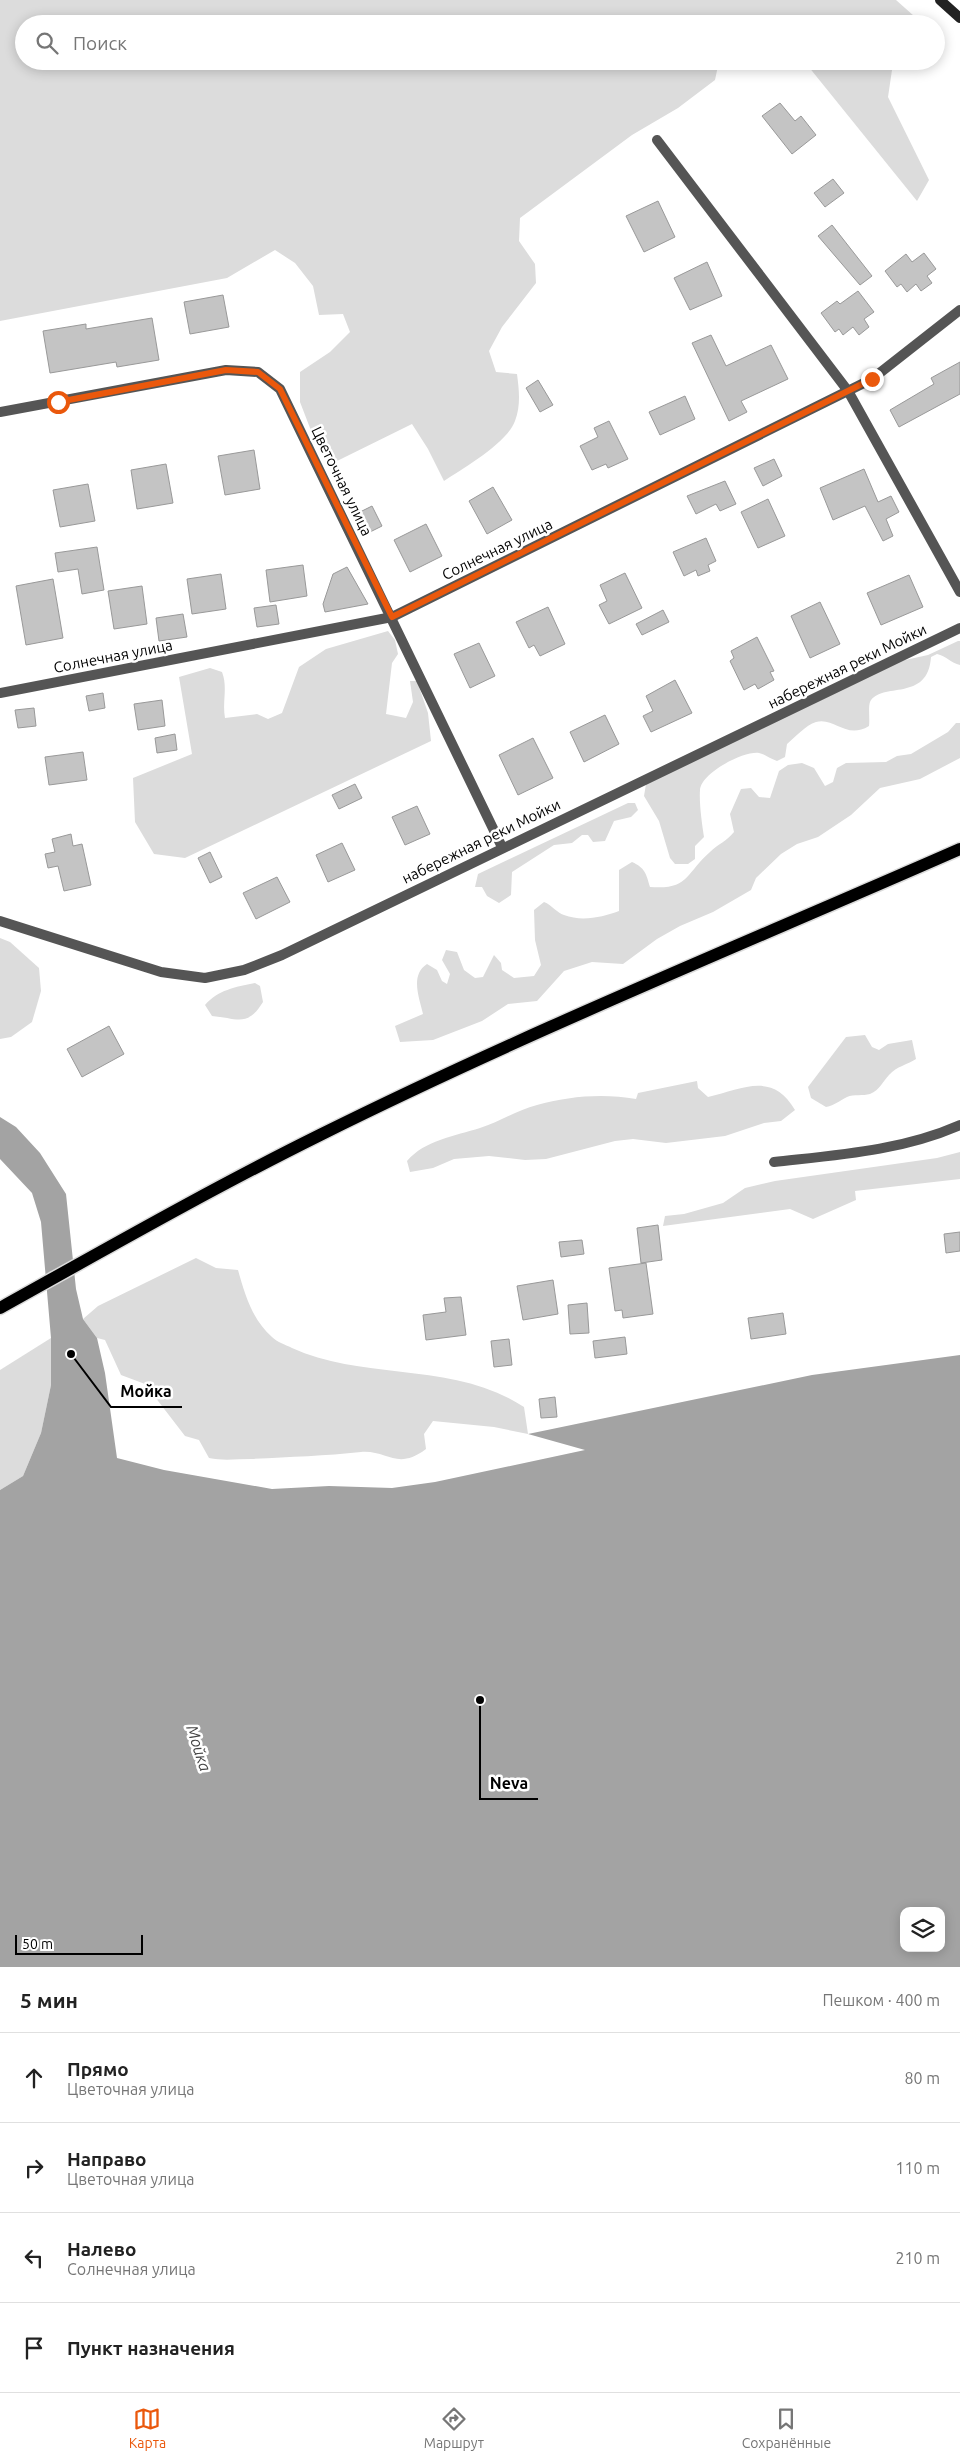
<!DOCTYPE html>
<html lang="ru">
<head>
<meta charset="utf-8">
<style>
	:root { --surface:#fff; --page:#f2f2f2; --text:#222; --muted:#767676; --line:#e0e0e0; --accent:#ea580c }
	body { margin:0; font-family:Ubuntu,sans-serif; background:var(--page); color:var(--text) }
	.controls { position:absolute; right:15px; bottom:15px; display:grid; overflow:hidden; border-radius:10px; box-shadow:0 2px 12px #0003 }
	.controls button { width:45px; height:45px; display:grid; place-items:center; padding:0; border:0; border-bottom:1px solid var(--line); background:var(--surface); color:var(--text); font:25px sans-serif }
	.scale { position:absolute; left:15px; bottom:12px; width:128px; box-sizing:border-box; padding-left:5px; border:2px solid #000; border-top:0; font-size:14px; line-height:18px; white-space:nowrap; color:#000; -webkit-text-stroke:4px #fff; paint-order:stroke }
	.stop { position:absolute; width:15px; height:15px; margin:-11px; border:4px solid #ea580c; border-radius:50%; background:#fff }
	.stop.end { background:#ea580c; border-color:#fff; box-shadow:0 1px 5px #0008 }
	.list { margin:0; padding:0; list-style:none }
	h2 { display:flex; justify-content:space-between; align-items:center; height:65px; margin:0; padding:0 20px; font-size:21px }
	h2 small { font-size:16px; font-weight:400; color:var(--muted) }
	.list li { display:grid; grid-template-columns:32px 1fr auto; gap:15px; align-items:center; box-sizing:border-box; height:90px; padding:0 20px; border-top:1px solid var(--line) }
	.list b { display:block; font-size:19px; white-space:nowrap }
	.list p { margin:0; font-size:16px; white-space:nowrap; color:var(--muted) }
	.list em { font-size:16px; font-style:normal; color:var(--muted) }
	.icon { flex:none; width:28px; height:28px; fill:none; stroke:currentColor; stroke-width:2; stroke-linecap:round; stroke-linejoin:round }
	.map { position:relative; flex:none; width:960px; height:1967px; overflow:hidden }
	.search { position:absolute; background:var(--surface); box-shadow:0 2px 12px #0003; left:15px; right:15px; top:15px; height:55px; display:flex; align-items:center; gap:12px; box-sizing:border-box; padding:0 18px; border-radius:28px; color:var(--muted); font-size:19px }
	.sheet { height:425px; background:var(--surface) }
	nav { display:flex; justify-content:space-around; align-items:center; box-sizing:border-box; height:70px; border-top:1px solid var(--line); background:var(--surface); font-size:14px; color:var(--muted) }
	nav a { display:grid; justify-items:center; gap:2px }
	nav .on { color:var(--accent) }
	.map>svg:first-child { display:block }
	.green { fill:#dcdcdc }
	.water { fill:#a3a3a3; fill-rule:evenodd }
	.building { fill:#c4c4c4; stroke:#999 }
	.lines { fill:none; stroke-linecap:round; stroke-linejoin:round }
	.primary-casing { stroke:#dbdbdb; stroke-width:15 }
	.street { stroke:#555; stroke-width:10 }
	.secondary { stroke:#222; stroke-width:10 }
	.primary { stroke:#000; stroke-width:12 }
	.route { stroke:#ea580c; stroke-width:6 }
	.labels { text-anchor:middle; dominant-baseline:central; stroke-width:5; stroke-linejoin:round; paint-order:stroke }
	.street-label { font-size:15px; fill:#000; stroke:#fff }
	.water-label { font-size:16px; font-style:italic; fill:#444; stroke:#fff }
	.leader { fill:none; stroke:#000; stroke-width:2 }
	.callout-dot { fill:#000; stroke:#fff; stroke-width:2 }
	.callout-label { font-size:16px; text-anchor:middle; font-weight:bold; fill:#000; stroke:#fff; stroke-width:5; stroke-linejoin:round; paint-order:stroke }
</style>
</head>
<body>
<div class="map">
<svg width="960" height="1967" viewBox="0 0 960 1967">
	<rect width="100%" height="100%" fill="#fff"/>
	<g class="green">
		<path d="M 0,0 L 896,0 L 923,24 L 778,24 L 763,18 L 757,24 L 24,24 L 24,61 L 719,61 L 715,80 L 678,108 L 632,135 L 520,218 L 519,241 L 535,264 L 536,283 L 502,327 L 489,351 L 496,372 L 517,374 C 519,390 521,405 515,421 C 507,443 464,468 444,481 L 428,449 L 412,424 L 337,461 L 315,441 L 300,402 L 300,372 L 330,352 L 350,332 L 343,314 L 319,315 L 313,286 L 295,263 L 275,250 L 227,278 L 0,321 Z"/>
		<path d="M 804,61 L 919,61 L 892,70 L 888,97 L 929,180 L 917,201 Z"/>
		<path d="M 388,631 L 395,640 L 398,654 L 392,663 L 386,714 L 406,718 L 413,702 L 410,681 L 417,681 L 428,713 L 431,741 L 185,858 L 154,854 L 135,822 L 133,778 L 192,754 L 179,677 L 210,668 L 222,672 C 228,687 222,702 225,718 L 257,714 L 268,719 L 282,713 L 299,667 L 326,649 Z"/>
		<path d="M 958,641 L 960,641 L 960,665 C 951,663 946,656 937,654 L 931,657 C 928,703 881,681 870,702 C 868,708 870,719 869,726 C 846,740 835,717 816,722 C 806,725 794,738 787,744 L 785,757 L 777,761 C 770,759 765,754 759,753 C 743,751 701,773 700,790 C 699,803 702,824 704,837 L 695,846 L 695,859 L 688,864 L 675,864 L 670,858 L 659,821 L 644,796 L 646,784 L 896,662 L 928,655 Z"/>
		<path d="M 956,723 L 960,723 L 960,758 L 920,779 L 880,788 L 851,815 L 818,837 L 797,844 L 781,854 L 756,878 L 751,890 L 713,912 L 680,926 L 657,939 L 623,964 L 592,962 L 564,971 L 537,1001 L 508,1004 L 482,1021 L 433,1040 L 400,1042 L 395,1026 L 423,1014 C 419,997 410,975 427,964 L 437,970 L 442,981 L 447,984 L 450,974 L 442,960 L 446,950 L 457,952 L 464,970 L 475,978 L 483,977 L 494,955 L 501,963 L 502,970 L 514,978 L 534,976 L 541,965 L 535,940 L 534,910 L 544,902 C 552,905 557,913 564,915 C 582,922 603,917 619,911 L 619,870 L 632,862 C 645,868 646,873 650,887 C 689,890 685,874 710,852 C 718,844 727,841 734,832 L 730,814 L 741,789 L 751,788 L 759,797 L 770,798 L 779,771 L 788,765 L 802,763 L 814,768 L 825,786 L 833,782 L 837,768 L 846,763 L 886,762 L 897,756 L 911,754 L 948,732 Z"/>
		<path d="M 628,803 L 635,803 L 638,810 L 631,817 L 614,821 L 605,841 L 593,842 L 588,835 L 582,835 L 572,843 L 554,845 L 512,872 L 511,895 L 499,903 L 487,896 L 482,887 L 475,887 L 478,874 Z"/>
		<path d="M 0,938 L 10,942 L 39,968 L 41,991 L 32,1022 L 11,1037 L 0,1039 Z"/>
		<path d="M 255,983 L 260,986 L 263,1002 C 247,1028 237,1018 212,1016 L 205,1005 C 218,990 235,987 255,983 Z"/>
		<path d="M 865,1035 L 872,1047 L 879,1050 L 888,1044 L 912,1040 L 916,1059 C 907,1065 897,1066 889,1075 C 883,1081 880,1090 870,1094 C 863,1096 854,1094 847,1097 C 839,1101 835,1105 826,1107 L 811,1098 L 808,1087 L 846,1037 Z"/>
		<path d="M 697,1081 L 698,1088 L 708,1097 C 743,1089 772,1071 795,1110 L 781,1121 L 764,1123 L 725,1136 L 666,1143 L 633,1139 L 615,1141 L 546,1159 L 525,1160 L 489,1156 L 454,1159 L 433,1168 L 410,1172 L 407,1161 C 425,1140 455,1136 480,1128 C 499,1122 517,1110 537,1105 C 568,1096 604,1093 636,1099 L 638,1093 Z"/>
		<path d="M 960,1152 L 960,1179 L 855,1191 L 856,1200 L 813,1219 L 790,1209 L 663,1226 L 665,1216 L 684,1214 L 723,1203 L 745,1188 L 775,1181 L 937,1158 Z"/>
		<path d="M 196,1258 L 216,1268 L 238,1270 C 245,1295 252,1319 272,1337 C 277,1342 286,1345 292,1348 C 363,1381 455,1361 524,1407 L 528,1434 L 494,1427 L 433,1421 L 424,1434 L 426,1449 C 397,1471 388,1450 361,1452 C 325,1456 288,1457 251,1459 C 237,1459 223,1461 209,1458 L 199,1440 L 185,1436 L 145,1384 L 121,1375 L 105,1340 L 97,1338 L 83,1319 L 98,1306 Z"/>
		<path d="M 51,1338 L 51,1385 L 41,1433 L 23,1476 L 0,1490 L 0,1370 Z"/>
	</g>
	<path class="water" d="M 0,1117 L 16,1127 L 40,1153 L 66,1194 L 76,1289 L 83,1319 L 97,1338 L 105,1373 L 117,1458 L 164,1470 L 272,1489 L 329,1486 L 392,1488 L 435,1482 L 585,1450 L 528,1434 L 812,1375 L 960,1355 L 960,1967 L 0,1967 L 0,1490 L 23,1476 L 41,1433 L 51,1385 L 51,1338 L 41,1222 L 32,1193 L 0,1159 ZM 904,1911 L 941,1911 L 941,1948 L 904,1948 Z"/>
	<g class="building">
		<path d="M 780,103 L 795,121 L 801,116 L 816,135 L 792,154 L 762,116 Z"/>
		<path d="M 833,179 L 844,193 L 825,207 L 814,193 Z"/>
		<path d="M 658,201 L 675,237 L 644,252 L 626,216 Z"/>
		<path d="M 832,225 L 872,276 L 860,285 L 818,236 Z"/>
		<path d="M 924,253 L 936,269 L 927,276 L 932,283 L 921,291 L 916,284 L 907,292 L 901,284 L 897,287 L 885,271 L 906,254 L 912,262 Z"/>
		<path d="M 707,262 L 722,296 L 690,310 L 674,278 Z"/>
		<path d="M 858,291 L 874,312 L 864,319 L 869,327 L 859,335 L 853,327 L 843,335 L 839,329 L 835,332 L 821,313 L 837,301 L 840,304 Z"/>
		<path d="M 223,295 L 229,327 L 190,334 L 184,302 Z"/>
		<path d="M 152,318 L 159,360 L 117,367 L 116,362 L 50,373 L 43,331 L 86,324 L 86,329 Z"/>
		<path d="M 711,335 L 726,366 L 771,345 L 788,379 L 741,401 L 747,412 L 729,421 L 692,343 Z"/>
		<path d="M 960,362 L 960,394 L 899,427 L 890,410 L 934,384 L 931,378 Z"/>
		<path d="M 538,380 L 553,405 L 540,412 L 526,388 Z"/>
		<path d="M 685,396 L 695,419 L 660,435 L 649,412 Z"/>
		<path d="M 609,421 L 628,459 L 608,468 L 606,464 L 592,470 L 580,446 L 598,437 L 594,428 Z"/>
		<path d="M 254,450 L 260,489 L 225,495 L 218,456 Z"/>
		<path d="M 774,459 L 782,476 L 763,486 L 754,468 Z"/>
		<path d="M 166,464 L 173,503 L 137,509 L 131,470 Z"/>
		<path d="M 864,469 L 878,502 L 891,496 L 899,512 L 886,519 L 893,536 L 883,541 L 865,506 L 833,520 L 820,488 Z"/>
		<path d="M 725,481 L 736,504 L 720,511 L 716,504 L 696,514 L 687,496 Z"/>
		<path d="M 88,484 L 95,521 L 60,527 L 53,490 Z"/>
		<path d="M 493,487 L 512,520 L 487,534 L 469,501 Z"/>
		<path d="M 768,499 L 785,536 L 758,548 L 741,512 Z"/>
		<path d="M 372,506 L 382,526 L 370,532 L 360,512 Z"/>
		<path d="M 426,524 L 442,556 L 410,572 L 394,540 Z"/>
		<path d="M 706,538 L 716,561 L 708,565 L 710,571 L 698,576 L 696,570 L 684,576 L 673,552 Z"/>
		<path d="M 97,547 L 104,590 L 82,594 L 78,569 L 58,572 L 55,553 Z"/>
		<path d="M 303,565 L 307,596 L 270,602 L 266,570 Z"/>
		<path d="M 347,567 L 368,604 L 325,612 L 323,604 L 333,574 Z"/>
		<path d="M 625,573 L 642,608 L 609,624 L 599,605 L 607,601 L 600,585 Z"/>
		<path d="M 221,574 L 226,609 L 192,614 L 187,579 Z"/>
		<path d="M 909,575 L 923,607 L 881,625 L 867,593 Z"/>
		<path d="M 53,579 L 63,638 L 26,645 L 16,586 Z"/>
		<path d="M 142,586 L 147,624 L 114,629 L 108,591 Z"/>
		<path d="M 820,602 L 840,644 L 810,658 L 791,616 Z"/>
		<path d="M 276,605 L 279,624 L 257,627 L 254,608 Z"/>
		<path d="M 548,607 L 565,644 L 540,656 L 534,645 L 529,648 L 516,622 Z"/>
		<path d="M 663,610 L 669,622 L 642,635 L 636,624 Z"/>
		<path d="M 183,614 L 187,637 L 159,641 L 156,618 Z"/>
		<path d="M 757,637 L 774,671 L 770,672 L 774,680 L 758,689 L 755,684 L 744,690 L 730,661 L 734,658 L 731,651 Z"/>
		<path d="M 479,643 L 495,676 L 470,688 L 454,654 Z"/>
		<path d="M 675,680 L 692,713 L 651,732 L 643,716 L 653,711 L 646,696 Z"/>
		<path d="M 103,693 L 105,708 L 89,711 L 86,696 Z"/>
		<path d="M 162,700 L 165,726 L 138,730 L 134,704 Z"/>
		<path d="M 34,708 L 36,726 L 18,728 L 15,710 Z"/>
		<path d="M 605,715 L 619,744 L 584,762 L 570,732 Z"/>
		<path d="M 175,734 L 177,750 L 157,753 L 155,738 Z"/>
		<path d="M 533,738 L 553,778 L 518,795 L 499,755 Z"/>
		<path d="M 83,752 L 87,780 L 49,785 L 45,757 Z"/>
		<path d="M 355,784 L 362,798 L 339,809 L 332,795 Z"/>
		<path d="M 417,806 L 430,834 L 405,845 L 392,817 Z"/>
		<path d="M 71,834 L 73,846 L 82,844 L 91,885 L 64,891 L 58,866 L 48,868 L 45,854 L 55,852 L 52,839 Z"/>
		<path d="M 342,843 L 355,870 L 328,882 L 316,855 Z"/>
		<path d="M 210,852 L 222,877 L 210,883 L 198,858 Z"/>
		<path d="M 277,877 L 290,902 L 256,919 L 243,893 Z"/>
		<path d="M 109,1026 L 124,1054 L 82,1077 L 67,1049 Z"/>
		<path d="M 658,1225 L 662,1260 L 641,1263 L 637,1228 Z"/>
		<path d="M 960,1232 L 960,1251 L 946,1253 L 944,1234 Z"/>
		<path d="M 582,1240 L 584,1254 L 561,1257 L 559,1242 Z"/>
		<path d="M 646,1263 L 653,1314 L 623,1318 L 622,1310 L 615,1311 L 609,1268 Z"/>
		<path d="M 553,1280 L 558,1314 L 523,1320 L 517,1286 Z"/>
		<path d="M 461,1297 L 466,1335 L 426,1340 L 423,1315 L 446,1312 L 444,1298 Z"/>
		<path d="M 587,1303 L 589,1333 L 570,1334 L 568,1305 Z"/>
		<path d="M 783,1313 L 786,1334 L 751,1339 L 748,1318 Z"/>
		<path d="M 625,1337 L 627,1354 L 595,1358 L 593,1341 Z"/>
		<path d="M 509,1339 L 512,1365 L 494,1367 L 491,1341 Z"/>
		<path d="M 555,1397 L 557,1417 L 541,1418 L 539,1399 Z"/>
	</g>
	<g class="lines">
		<defs>
			<path id="primary" d="M 0,1308 C 106,1249 211,1189 320,1135 C 529,1031 746,943 960,849"/>
		</defs>
		<use href="#primary" class="primary-casing"/>
		<g class="street">
			<path d="M 657,140 L 848,391 L 960,592"/>
			<path d="M 0,412 L 226,370 L 258,372 L 280,389 L 502,847"/>
			<path d="M 0,693 L 392,617 L 872,379 L 960,310"/>
			<path d="M 0,921 L 161,972 L 205,978 L 244,970 L 282,955 L 960,628"/>
			<path d="M 774,1162 C 837,1155 901,1151 960,1125"/>
		</g>
		<path class="secondary" d="M 940,0 L 960,18"/>
		<use href="#primary" class="primary"/>
	</g>
	<g class="lines">
		<path class="route" d="M 58,402 L 226,370 L 258,372 L 280,389 L 392,617 L 872,379"/>
	</g>
	<g class="labels">
		<g class="street-label">
			<text transform="translate(342 481) rotate(64)">Цветочная улица</text>
			<text transform="translate(497 549) rotate(-26)">Солнечная улица</text>
			<text transform="translate(113 656) rotate(-11)">Солнечная улица</text>
			<text transform="translate(847 666) rotate(-26)">набережная реки Мойки</text>
			<text transform="translate(481 841) rotate(-26)">набережная реки Мойки</text>
		</g>
		<g class="water-label">
			<text transform="translate(199 1748) rotate(72)">Мойка</text>
		</g>
	</g>
	<path class="leader" d="M71 1354L111 1407H182M480 1700L480 1799H538"/>
	<g class="callout-dot">
		<circle cx="71" cy="1354" r="5"/>
		<circle cx="480" cy="1700" r="5"/>
	</g>
	<g class="callout-label">
		<text x="146" y="1397">Мойка</text>
		<text x="509" y="1789">Neva</text>
	</g>
</svg>
<div class="controls">
<button><svg class="icon" aria-label="layers" viewBox="0 0 24 24"><path d="M12 4l9 5-9 5-9-5zM3 14l9 5 9-5"/></svg></button>
</div>
<div class="scale">50 m</div>
<div class="stop" style="left:58px;top:402px"></div>
<div class="stop end" style="left:872px;top:379px"></div>
<div class="search"><svg class="icon" aria-label="search" viewBox="0 0 24 24"><circle cx="10" cy="10" r="6"/><path d="M15 15l6 6"/></svg>Поиск</div>
</div>
<section class="sheet">
<h2>5 мин<small>Пешком · 400 m</small></h2>
<ul class="list">
<li><svg class="icon" aria-label="ahead" viewBox="0 0 24 24"><path d="M12 20V5M6 11l6-6 6 6"/></svg><div><b>Прямо</b><p>Цветочная улица</p></div><em>80 m</em></li>
<li><svg class="icon" aria-label="right" viewBox="0 0 24 24"><path d="M7 20v-9h11M14 6l5 5-5 5"/></svg><div><b>Направо</b><p>Цветочная улица</p></div><em>110 m</em></li>
<li><svg class="icon" aria-label="left" viewBox="0 0 24 24"><path d="M17 20v-9H6M10 6l-5 5 5 5"/></svg><div><b>Налево</b><p>Солнечная улица</p></div><em>210 m</em></li>
<li><svg class="icon" aria-label="arrive" viewBox="0 0 24 24"><path d="M6 21V4h12l-3 4 3 4H6"/></svg><div><b>Пункт назначения</b></div></li>
</ul>
</section>
<nav>
<a class="on"><svg class="icon" aria-label="map" viewBox="0 0 24 24"><path d="M3 6l6-2 6 2 6-2v14l-6 2-6-2-6 2zM9 4v14M15 6v14"/></svg>Карта</a>
<a><svg class="icon" aria-label="directions" viewBox="0 0 24 24"><path d="M12 3l9 9-9 9-9-9zM9 14v-3h6M13 9l2 2-2 2"/></svg>Маршрут</a>
<a><svg class="icon" aria-label="saved" viewBox="0 0 24 24"><path d="M7 4h10v16l-5-4-5 4z"/></svg>Сохранённые</a>
</nav>
</body>
</html>
